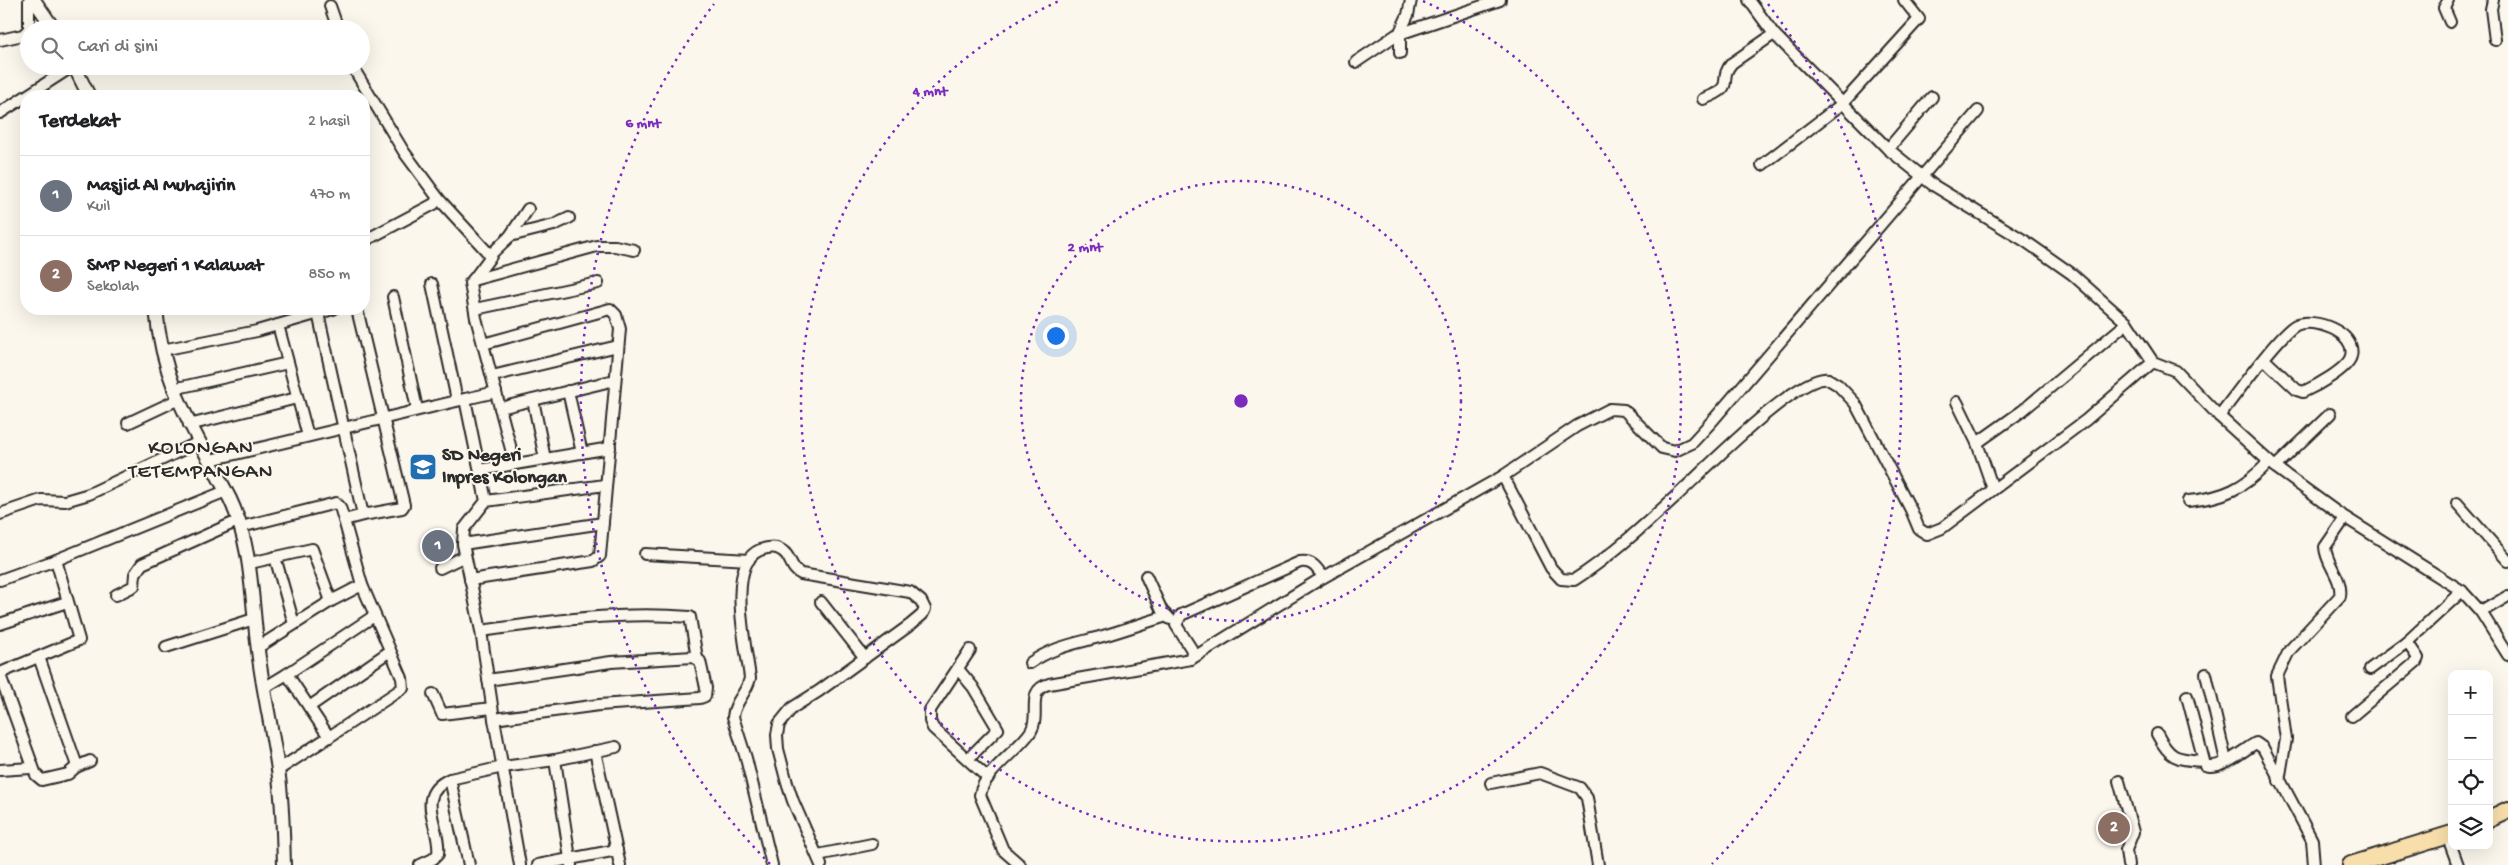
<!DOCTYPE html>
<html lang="id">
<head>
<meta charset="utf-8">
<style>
	:root { --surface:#fff; --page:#f6f6f6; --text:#202124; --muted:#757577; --line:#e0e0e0; --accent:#b45309 }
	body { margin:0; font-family:"Gochi Hand",sans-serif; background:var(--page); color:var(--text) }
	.controls { position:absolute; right:15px; bottom:15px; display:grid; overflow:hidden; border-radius:10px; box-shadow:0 5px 20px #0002 }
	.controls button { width:45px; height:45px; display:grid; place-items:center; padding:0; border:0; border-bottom:1px solid var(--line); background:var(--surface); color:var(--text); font:25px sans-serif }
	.you { position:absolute; left:1055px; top:335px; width:18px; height:18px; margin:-12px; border:4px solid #fff; border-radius:50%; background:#1a73e8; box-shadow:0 0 0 8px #1a73e833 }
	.badge { display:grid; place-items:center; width:32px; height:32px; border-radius:50%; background:var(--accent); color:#fff; font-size:16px; font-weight:700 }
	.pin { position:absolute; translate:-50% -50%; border:2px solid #fff; box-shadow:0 1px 5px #0006 }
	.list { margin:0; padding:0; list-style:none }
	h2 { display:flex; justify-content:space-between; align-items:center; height:65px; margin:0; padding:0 20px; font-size:21px }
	h2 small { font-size:16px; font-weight:400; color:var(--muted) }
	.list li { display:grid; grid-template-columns:32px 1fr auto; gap:15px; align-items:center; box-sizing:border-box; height:80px; padding:0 20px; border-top:1px solid var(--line) }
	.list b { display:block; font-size:19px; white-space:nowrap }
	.list p { margin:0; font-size:16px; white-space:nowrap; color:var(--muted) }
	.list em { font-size:16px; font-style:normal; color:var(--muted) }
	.icon { flex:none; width:28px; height:28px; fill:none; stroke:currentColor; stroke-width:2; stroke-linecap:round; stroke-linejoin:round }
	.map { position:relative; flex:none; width:2508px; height:865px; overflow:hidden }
	.search { position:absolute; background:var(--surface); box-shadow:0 5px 20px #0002; left:20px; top:20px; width:350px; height:55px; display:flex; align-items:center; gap:12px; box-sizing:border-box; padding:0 18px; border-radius:28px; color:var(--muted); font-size:19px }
	.panel { position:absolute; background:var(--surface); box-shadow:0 5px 20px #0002; left:20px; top:90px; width:350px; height:225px; border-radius:20px }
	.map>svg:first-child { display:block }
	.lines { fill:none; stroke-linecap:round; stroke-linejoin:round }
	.minor-casing { stroke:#2b2b2b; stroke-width:14 }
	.tertiary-casing { stroke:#2b2b2b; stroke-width:16 }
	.trunk-casing { stroke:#2b2b2b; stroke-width:20 }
	.minor { stroke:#fbf7ec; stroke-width:10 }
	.tertiary { stroke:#fbf7ec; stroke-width:12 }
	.trunk { stroke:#f8deab; stroke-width:16 }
	.ring { fill:none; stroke:#7b2cbf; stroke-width:2.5; stroke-dasharray:2.5 5 }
	.labels { text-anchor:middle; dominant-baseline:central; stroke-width:4; stroke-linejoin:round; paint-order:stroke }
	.poi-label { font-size:19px; font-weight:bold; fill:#2b2b2b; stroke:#fbf7ec; text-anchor:start }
	.quarter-label { font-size:21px; letter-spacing:1px; fill:#2b2b2b; stroke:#fbf7ec }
	.centre { fill:#7b2cbf; stroke:#fbf7ec; stroke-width:2.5 }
	.ring-label { font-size:15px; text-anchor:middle; font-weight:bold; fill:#7b2cbf; stroke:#fbf7ec; stroke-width:4; stroke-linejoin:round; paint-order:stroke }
</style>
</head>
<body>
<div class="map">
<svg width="2508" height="865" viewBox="0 0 2508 865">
	<rect width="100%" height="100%" fill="#fbf7ec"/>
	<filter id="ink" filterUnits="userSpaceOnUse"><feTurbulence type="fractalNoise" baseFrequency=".02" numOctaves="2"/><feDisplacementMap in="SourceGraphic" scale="10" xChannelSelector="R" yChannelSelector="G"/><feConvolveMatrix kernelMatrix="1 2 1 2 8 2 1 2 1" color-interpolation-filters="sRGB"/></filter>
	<g filter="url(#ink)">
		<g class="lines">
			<defs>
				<g id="minor">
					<path d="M 1749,0 L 1774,34 L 1888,149 L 1933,185 L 2025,241 L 2072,274 L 2127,323 L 2153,362 L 2176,371 L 2219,416 L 2275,467 L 2338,513 L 2462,591 L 2481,612 L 2508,655"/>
					<path d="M 2448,0 L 2444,8 L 2450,22"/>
					<path d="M 2493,0 L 2491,9 L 2495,40"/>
					<path d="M 330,6 L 338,29"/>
					<path d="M 29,29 L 29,0"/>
					<path d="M 0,40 L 23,35 L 29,29"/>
					<path d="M 1400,53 L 1400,32 L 1408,15 L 1411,0"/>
					<path d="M 1356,62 L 1396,35 L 1500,0"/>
					<path d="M 352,66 L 404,152 L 438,198 L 434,204 L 364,241"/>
					<path d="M 1703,99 C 1739,86 1716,81 1732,63 L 1774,34"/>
					<path d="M 0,113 L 73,66"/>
					<path d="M 1888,149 L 1932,97"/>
					<path d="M 1762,165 L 1842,104 L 1919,19 L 1904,0"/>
					<path d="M 438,198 L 491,256 L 473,280"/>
					<path d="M 510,236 L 554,225 L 569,218"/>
					<path d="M 490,255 L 510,236 L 528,209"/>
					<path d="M 432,284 L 457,400"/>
					<path d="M 393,297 L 417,409"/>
					<path d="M 475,309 L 598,283"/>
					<path d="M 318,313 L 363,515 L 402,508 L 404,505 L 357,309"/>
					<path d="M 278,325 L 308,436"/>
					<path d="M 162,350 L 257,331 L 333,309"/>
					<path d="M 492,376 L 618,346"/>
					<path d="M 173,389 L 288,363"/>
					<path d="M 568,391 L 582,453"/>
					<path d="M 465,399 L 496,392"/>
					<path d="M 533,400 L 545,459"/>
					<path d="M 1957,402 L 1977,443 L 1993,489"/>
					<path d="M 500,408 L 615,380"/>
					<path d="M 2219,416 C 2234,397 2279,334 2296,325 C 2313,317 2357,332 2351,356 C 2348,369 2316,386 2303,392 L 2297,390 L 2265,360"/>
					<path d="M 128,423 L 177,400"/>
					<path d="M 189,425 L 297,398"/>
					<path d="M 1977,443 L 2022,411 L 2127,323"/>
					<path d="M 210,460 L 465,399 L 486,501 L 464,529 L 463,544 L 481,631 L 494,719 L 520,865"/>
					<path d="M 515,464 L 476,318 L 470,283 L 473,280 L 597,246 L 615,246 L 634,250"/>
					<path d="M 2275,467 L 2330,414"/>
					<path d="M 480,470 L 610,448"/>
					<path d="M 1503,476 L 1577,426 L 1610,409 L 1624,410 L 1662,448 L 1675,451 L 1692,443 L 1714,419 L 1978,111"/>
					<path d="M 486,501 L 605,485"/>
					<path d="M 2188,501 C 2224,498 2244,488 2269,462"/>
					<path d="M 2457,503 L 2508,561"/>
					<path d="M 0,514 L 41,500 L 65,501 L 89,494 L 199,442"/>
					<path d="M 241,527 L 336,503 L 340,507 L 344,520"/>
					<path d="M 463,544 L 603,523"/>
					<path d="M 645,554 L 749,560"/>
					<path d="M 275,557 L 294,624"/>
					<path d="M 250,563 L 312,549 L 331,601"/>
					<path d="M 440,568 L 465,556"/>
					<path d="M 1146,576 L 1162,611 L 1170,619"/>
					<path d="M 0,580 L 56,560 L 226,491"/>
					<path d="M 470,580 L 593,561 L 600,556 L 620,329 L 616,315 L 610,309 L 483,344"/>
					<path d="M 116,595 L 134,586 L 135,574 L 142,564 L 240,520"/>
					<path d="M 821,602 L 865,658"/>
					<path d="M 2481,612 L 2508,596"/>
					<path d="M 0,624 L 67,602"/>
					<path d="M 481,631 C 550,621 620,611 690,617 L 697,658"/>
					<path d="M 166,647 L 254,619"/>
					<path d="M 257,648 L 331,601 L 362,585"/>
					<path d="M 970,650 L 930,710 L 930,721 L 933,728 L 988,778"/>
					<path d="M 1191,659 L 1192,650 L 1176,625 L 1181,615 L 1300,562 C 1312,560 1317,568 1323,577"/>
					<path d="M 1030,663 C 1055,646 1075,644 1103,636 C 1124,630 1146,622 1167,616"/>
					<path d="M 958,669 L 973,687 L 998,729 L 968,759"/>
					<path d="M 2370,669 L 2407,642"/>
					<path d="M 0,673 L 79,640 L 56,560"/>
					<path d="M 287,674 L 374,616"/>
					<path d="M 2206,674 L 2226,761"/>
					<path d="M 0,675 L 36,775 L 42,780 L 68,774 L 76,767 L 76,763 L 39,657"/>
					<path d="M 488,680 L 611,662 L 693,657 L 700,661 L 706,688 L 705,696 L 700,698 L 599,705 L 494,719"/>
					<path d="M 264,688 L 287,674 L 329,737 L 403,688 L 402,678 L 362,585 L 344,520 L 363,515"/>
					<path d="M 433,694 L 442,714 L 492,708"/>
					<path d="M 2187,696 L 2205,765 C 2221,771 2243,750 2256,743 L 2263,748 L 2312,840 L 2314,865"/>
					<path d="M 309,707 L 390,651"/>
					<path d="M 2352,716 L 2416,662 L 2418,658 L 2407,642 L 2462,591"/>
					<path d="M 2157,734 C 2170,759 2176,759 2202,761"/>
					<path d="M 595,751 L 620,865"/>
					<path d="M 555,760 L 571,865"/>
					<path d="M 76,767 L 90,761"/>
					<path d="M 0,770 L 31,768"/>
					<path d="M 278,770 L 329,737"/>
					<path d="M 2119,781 L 2133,832 L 2126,850 L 2128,865"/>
					<path d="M 2279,781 L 2286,739 L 2277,676 L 2289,651 L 2340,596 C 2343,578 2326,565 2325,547 L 2345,518"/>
					<path d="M 1491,783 L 1540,773 L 1580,788 L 1587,798 L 1598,865"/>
					<path d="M 2447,835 L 2458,865"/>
					<path d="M 818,855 L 872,844"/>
					<path d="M 420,865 L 433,859 L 438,854 C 442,827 412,796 450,779"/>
					<path d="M 469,865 L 450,779 L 503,767 L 555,760 L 616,747"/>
					<path d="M 538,865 L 617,850"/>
					<path d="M 772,865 L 746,758 L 733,717 C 734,702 747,693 750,678 C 747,650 725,564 760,550 C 766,548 774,546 779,549 C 792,554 789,569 801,574 L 910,592 L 921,601 L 925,609 L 922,615 L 910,625 L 819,691 L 792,708 L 779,724 L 777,735 L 778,749 L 787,783 L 793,801 L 821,865"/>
					<path d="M 1020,865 L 1003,850 L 980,795 C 984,771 1018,751 1031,731 C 1041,715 1025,690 1049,684 L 1191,659 L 1317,581 L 1503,476 L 1551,568 L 1561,579 L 1574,580 C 1610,557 1643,526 1674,498 C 1700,475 1797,374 1828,379 L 1838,385 L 1855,403 L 1911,510 L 1919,529 L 1927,534 L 1942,528 L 2086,420 L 2153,362"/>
				</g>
				<g id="tertiary">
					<path d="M 34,0 L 54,29"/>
					<path d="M 74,66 L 89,96"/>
					<path d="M 156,309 C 163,388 195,431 230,499 C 254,550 251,604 259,658 C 264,696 273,733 278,770 C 283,802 283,833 284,865"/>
				</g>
				<g id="trunk">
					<path d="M 2489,819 L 2508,810"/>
					<path d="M 2351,865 L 2452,834"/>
				</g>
			</defs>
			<use href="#minor" class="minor-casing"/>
			<use href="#tertiary" class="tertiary-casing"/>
			<use href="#trunk" class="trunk-casing"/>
			<use href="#minor" class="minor"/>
			<use href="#tertiary" class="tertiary"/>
			<use href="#trunk" class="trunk"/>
		</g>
	</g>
	<g class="ring">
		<circle cx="1241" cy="401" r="220"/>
		<path d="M1423 1A440 440 0 1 1 1059 1"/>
		<path d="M770 864A660 660 0 0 1 714 4M1768 4A660 660 0 0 1 1712 864"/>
	</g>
	<defs>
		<symbol id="school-square" viewBox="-11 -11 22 22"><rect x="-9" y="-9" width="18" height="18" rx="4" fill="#1f6fb2" stroke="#fbf7ec"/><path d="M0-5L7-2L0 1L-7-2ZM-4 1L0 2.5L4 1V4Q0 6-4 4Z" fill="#fff"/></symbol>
	</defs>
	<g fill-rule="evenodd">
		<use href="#school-square" x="407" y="451" width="32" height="32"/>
	</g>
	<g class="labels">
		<g class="poi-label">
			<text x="442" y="456">SD Negeri<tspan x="442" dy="22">Inpres Kolongan</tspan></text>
		</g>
		<g class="quarter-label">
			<text x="201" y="449">KOLONGAN<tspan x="201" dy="24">TETEMPANGAN</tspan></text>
		</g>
	</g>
	<circle cx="1241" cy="401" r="8" class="centre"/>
	<g class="ring-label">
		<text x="930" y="95">4 mnt</text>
		<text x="643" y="127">6 mnt</text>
		<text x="1085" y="251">2 mnt</text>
	</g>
</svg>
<div class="controls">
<button>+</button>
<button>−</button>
<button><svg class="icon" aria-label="locate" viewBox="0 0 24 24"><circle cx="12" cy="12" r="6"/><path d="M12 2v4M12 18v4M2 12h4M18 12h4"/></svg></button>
<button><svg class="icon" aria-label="layers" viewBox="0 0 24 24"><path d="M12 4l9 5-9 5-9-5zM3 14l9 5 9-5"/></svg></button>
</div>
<div class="you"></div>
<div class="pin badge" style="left:438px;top:546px;background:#6b7280">1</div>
<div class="pin badge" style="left:2114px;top:828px;background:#8d6e63">2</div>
<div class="search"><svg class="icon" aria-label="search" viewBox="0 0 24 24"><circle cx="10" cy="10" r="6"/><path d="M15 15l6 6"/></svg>Cari di sini</div>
<section class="panel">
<h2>Terdekat<small>2 hasil</small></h2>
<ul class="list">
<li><span class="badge" style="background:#6b7280">1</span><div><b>Masjid Al Muhajirin</b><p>Kuil</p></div><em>470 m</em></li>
<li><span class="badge" style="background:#8d6e63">2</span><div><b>SMP Negeri 1 Kalawat</b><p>Sekolah</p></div><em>850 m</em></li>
</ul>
</section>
</div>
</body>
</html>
